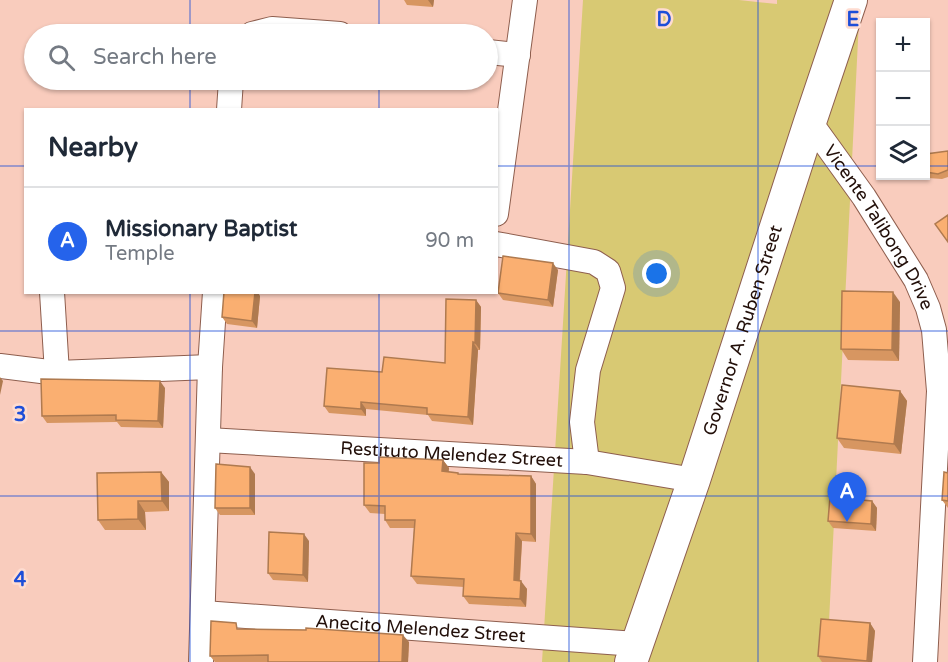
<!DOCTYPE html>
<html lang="en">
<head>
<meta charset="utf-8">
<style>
	:root { --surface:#fff; --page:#f6f6f7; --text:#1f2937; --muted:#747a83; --line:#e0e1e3; --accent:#2563eb }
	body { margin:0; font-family:"Varela Round",sans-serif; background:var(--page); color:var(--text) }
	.controls { position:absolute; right:18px; top:18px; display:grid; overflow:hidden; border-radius:0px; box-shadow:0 2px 4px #0004 }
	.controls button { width:54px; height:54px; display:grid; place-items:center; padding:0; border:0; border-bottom:2px solid var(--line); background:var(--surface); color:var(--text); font:30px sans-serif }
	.you { position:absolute; left:657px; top:274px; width:21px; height:21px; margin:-15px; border:4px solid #fff; border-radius:50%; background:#1a73e8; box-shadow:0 0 0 9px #1a73e833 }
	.badge { display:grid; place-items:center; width:39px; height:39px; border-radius:50%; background:var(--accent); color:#fff; font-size:20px; font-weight:700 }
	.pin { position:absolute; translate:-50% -50px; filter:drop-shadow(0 2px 3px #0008) }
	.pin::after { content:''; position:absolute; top:32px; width:21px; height:18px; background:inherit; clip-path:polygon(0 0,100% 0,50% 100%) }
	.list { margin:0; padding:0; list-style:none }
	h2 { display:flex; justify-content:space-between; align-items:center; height:78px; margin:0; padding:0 24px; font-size:26px }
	h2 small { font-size:20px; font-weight:400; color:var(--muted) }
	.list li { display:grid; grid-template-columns:39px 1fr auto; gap:18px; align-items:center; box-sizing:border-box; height:108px; padding:0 24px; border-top:2px solid var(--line) }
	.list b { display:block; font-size:22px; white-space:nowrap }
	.list p { margin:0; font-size:20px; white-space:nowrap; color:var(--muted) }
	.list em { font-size:20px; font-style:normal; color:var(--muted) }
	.icon { flex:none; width:33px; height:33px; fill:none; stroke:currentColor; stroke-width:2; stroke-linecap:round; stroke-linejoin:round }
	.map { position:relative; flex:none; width:948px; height:662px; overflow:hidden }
	.search { position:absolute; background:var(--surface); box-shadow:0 2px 4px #0004; left:24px; top:24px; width:474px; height:66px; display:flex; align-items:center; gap:15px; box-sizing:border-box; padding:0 21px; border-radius:33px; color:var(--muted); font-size:22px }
	.panel { position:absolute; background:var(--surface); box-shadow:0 2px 4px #0004; left:24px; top:108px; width:474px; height:186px; border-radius:0px }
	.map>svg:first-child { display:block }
	.green { fill:#d8c973 }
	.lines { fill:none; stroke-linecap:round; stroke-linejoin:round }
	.minor-casing { stroke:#8e5e4e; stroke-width:26 }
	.major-casing { stroke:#8e5e4e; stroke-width:34 }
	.minor { stroke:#fff; stroke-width:24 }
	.major { stroke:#fff; stroke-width:32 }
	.wall { fill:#d79661 }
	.shaded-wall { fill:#af7a4f }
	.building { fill:#faaf71; stroke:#af7a4f; stroke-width:1.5 }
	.grid { fill:none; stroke:#1d4ed8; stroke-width:1.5; stroke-opacity:0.55 }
	.labels { text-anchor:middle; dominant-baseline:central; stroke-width:5; stroke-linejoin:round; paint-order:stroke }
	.street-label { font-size:18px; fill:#220f09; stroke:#fedcd1 }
	.grid-label { font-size:20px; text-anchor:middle; font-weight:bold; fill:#1d4ed8; stroke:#fedcd1; stroke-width:5; stroke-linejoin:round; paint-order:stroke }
</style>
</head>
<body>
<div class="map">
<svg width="948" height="662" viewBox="0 0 948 662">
	<rect width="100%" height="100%" fill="#f9ccbd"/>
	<path class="green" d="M 583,0 L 739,0 L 777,4 L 777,0 L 860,0 L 827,662 L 542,662 Z"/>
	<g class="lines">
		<defs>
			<g id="minor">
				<path d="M 252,34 L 272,29 L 340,34"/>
				<path d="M 488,52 L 518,55"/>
				<path d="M 229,110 L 231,80"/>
				<path id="s1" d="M 810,122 L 864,197 L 916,280 L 928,308 L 934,330 L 939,391 L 925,662"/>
				<path d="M 496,214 L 525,0"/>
				<path d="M 496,244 L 594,262 L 608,271 L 613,288 L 588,370 L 582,422 L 587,462"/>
				<path d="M 52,292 L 57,373"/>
				<path d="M 0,366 L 57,373 L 210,367"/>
				<path id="s2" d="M 208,440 L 587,462 L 694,480"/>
				<path id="s3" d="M 203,613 L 636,644"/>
				<path d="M 201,662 L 210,367 L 215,292"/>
			</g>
			<g id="major">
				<path id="s4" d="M 631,662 L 694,480 L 810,122 L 851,0"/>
			</g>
		</defs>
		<use href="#minor" class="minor-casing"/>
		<use href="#major" class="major-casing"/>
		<use href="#minor" class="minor"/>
		<use href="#major" class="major"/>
	</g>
	<g class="wall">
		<path d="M 404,0 L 434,0 L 433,7 L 407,5 Z"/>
		<path d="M 948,151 L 948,177 L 942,179 L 928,178 L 926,174 L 926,154 Z"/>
		<path d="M 558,270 L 553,307 L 503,300 L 498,293 Z"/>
		<path d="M 260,296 L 257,328 L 227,324 L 222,317 Z"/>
		<path d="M 476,300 L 481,307 L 480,350 L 478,350 L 473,425 L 432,421 L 428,415 L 366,409 L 366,416 L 329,413 L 324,406 L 382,372 L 445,363 Z"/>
		<path d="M 900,302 L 899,361 L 848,360 L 841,349 Z"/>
		<path d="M 165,388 L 163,428 L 121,427 L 117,422 L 47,423 L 42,416 Z"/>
		<path d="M 900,391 L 907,401 L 901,454 L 844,448 L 837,438 Z"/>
		<path d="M 443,460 L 449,468 L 448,472 L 460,474 L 531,476 L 536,484 L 536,542 L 522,541 L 520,581 L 527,589 L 526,607 L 469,604 L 463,596 L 464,587 L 417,584 L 411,576 L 414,528 L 390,528 L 385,520 L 385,514 L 370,513 L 364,505 L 379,463 Z"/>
		<path d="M 161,472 L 169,482 L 169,511 L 145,512 L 146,530 L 105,530 L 98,520 Z"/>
		<path d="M 948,473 L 948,508 L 942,500 Z"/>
		<path d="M 255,474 L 255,515 L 220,515 L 215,508 Z"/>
		<path d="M 872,501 L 877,508 L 876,531 L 833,528 L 828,521 Z"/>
		<path d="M 309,541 L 308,582 L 273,580 L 268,573 Z"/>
		<path d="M 870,623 L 875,631 L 872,662 L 822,662 L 818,656 Z"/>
		<path d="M 241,629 L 409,642 L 408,662 L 215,662 L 210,656 Z"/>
	</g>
	<g class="shaded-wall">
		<path d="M 428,0 L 434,0 L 433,7 Z"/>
		<path d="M 553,263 L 558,270 L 553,307 L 548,300 Z"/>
		<path d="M 255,292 L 258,292 L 260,296 L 257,328 L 252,321 Z"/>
		<path d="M 893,292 L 900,302 L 899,361 L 892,350 Z"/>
		<path d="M 476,300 L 481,307 L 480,350 L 475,343 Z"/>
		<path d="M 473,342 L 478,350 L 473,425 L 468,417 Z"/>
		<path d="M 0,377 L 3,381 L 0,395 Z"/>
		<path d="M 160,381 L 165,388 L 163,428 L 158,421 Z"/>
		<path d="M 900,391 L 907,401 L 901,454 L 894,444 Z"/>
		<path d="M 361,402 L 366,409 L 366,416 L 361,409 Z"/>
		<path d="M 443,460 L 449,468 L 448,479 L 442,471 Z"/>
		<path d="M 250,467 L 255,474 L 255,515 L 250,508 Z"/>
		<path d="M 161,472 L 169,482 L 169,511 L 162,501 Z"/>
		<path d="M 531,476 L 536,484 L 536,542 L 531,534 Z"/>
		<path d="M 138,501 L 145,512 L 146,530 L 138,519 Z"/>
		<path d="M 872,501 L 877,508 L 876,531 L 871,524 Z"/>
		<path d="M 516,533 L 522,541 L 519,589 L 514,580 Z"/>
		<path d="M 304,534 L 309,541 L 308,582 L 303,575 Z"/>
		<path d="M 521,581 L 527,589 L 526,607 L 520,599 Z"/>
		<path d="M 870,623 L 875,631 L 872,662 L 868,662 L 867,661 Z"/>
		<path d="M 403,635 L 409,642 L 408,662 L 402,662 Z"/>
	</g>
	<g class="building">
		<path d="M 948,151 L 948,170 L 938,174 L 926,172 L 926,154 Z"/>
		<path d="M 948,215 L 948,242 L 935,224 Z"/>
		<path d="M 503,256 L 553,263 L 548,300 L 498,293 Z"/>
		<path d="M 842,291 L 893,292 L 892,350 L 841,349 Z"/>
		<path d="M 224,292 L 255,292 L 252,321 L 222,317 Z"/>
		<path d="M 446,299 L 476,300 L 475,343 L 473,342 L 468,417 L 427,414 L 427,408 L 361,402 L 361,409 L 324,406 L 327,368 L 382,372 L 384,357 L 445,363 Z"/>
		<path d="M 41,379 L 160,381 L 158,421 L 116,420 L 116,415 L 42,416 Z"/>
		<path d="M 842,385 L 900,391 L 894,444 L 837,438 Z"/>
		<path d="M 379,457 L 443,460 L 442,471 L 458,473 L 458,474 L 531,476 L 531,534 L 516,533 L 514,580 L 521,581 L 520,599 L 463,596 L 464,579 L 411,576 L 415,520 L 385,520 L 385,506 L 364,505 L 364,463 L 379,463 Z"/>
		<path d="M 216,464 L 250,467 L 250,508 L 215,508 Z"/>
		<path d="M 161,472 L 162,501 L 138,501 L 138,519 L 98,520 L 97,473 Z"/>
		<path d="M 944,472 L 948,473 L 948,501 L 942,500 Z"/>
		<path d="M 830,497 L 872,501 L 871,524 L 828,521 Z"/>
		<path d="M 269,532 L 304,534 L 303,575 L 268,573 Z"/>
		<path d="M 821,619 L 870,623 L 867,661 L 818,656 Z"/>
		<path d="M 211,621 L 236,623 L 237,629 L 306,630 L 306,628 L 403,635 L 402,662 L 268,662 L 268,655 L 210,656 Z"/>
	</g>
	<path class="grid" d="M 190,0 L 190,34M 379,0 L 379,34M 569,0 L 569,662M 758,0 L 758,662M 190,80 L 190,110M 379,80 L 379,110M 0,166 L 26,166M 496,166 L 880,166M 926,166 L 948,166M 190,292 L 190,662M 379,292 L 379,662M 0,331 L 948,331M 0,496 L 948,496"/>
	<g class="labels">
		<g class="street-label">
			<text stroke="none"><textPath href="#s1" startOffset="126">Vicente Talibong Drive</textPath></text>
			<text stroke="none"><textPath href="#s4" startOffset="350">Governor A. Ruben Street</textPath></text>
			<text stroke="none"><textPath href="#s2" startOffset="244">Restituto Melendez Street</textPath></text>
			<text stroke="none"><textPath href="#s3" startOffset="218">Anecito Melendez Street</textPath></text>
		</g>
	</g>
	<g class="grid-label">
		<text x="664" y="26">D</text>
		<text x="853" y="26">E</text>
		<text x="20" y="421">3</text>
		<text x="20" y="586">4</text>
	</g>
</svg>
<div class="controls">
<button>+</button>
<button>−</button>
<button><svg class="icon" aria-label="layers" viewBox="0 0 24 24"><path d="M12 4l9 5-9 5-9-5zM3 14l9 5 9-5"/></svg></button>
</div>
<div class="you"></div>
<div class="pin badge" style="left:847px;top:522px">A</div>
<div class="search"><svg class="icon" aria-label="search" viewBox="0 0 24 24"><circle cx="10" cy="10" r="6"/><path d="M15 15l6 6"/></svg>Search here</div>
<section class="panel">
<h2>Nearby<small></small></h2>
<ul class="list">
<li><span class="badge">A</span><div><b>Missionary Baptist</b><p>Temple</p></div><em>90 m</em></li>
</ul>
</section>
</div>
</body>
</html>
